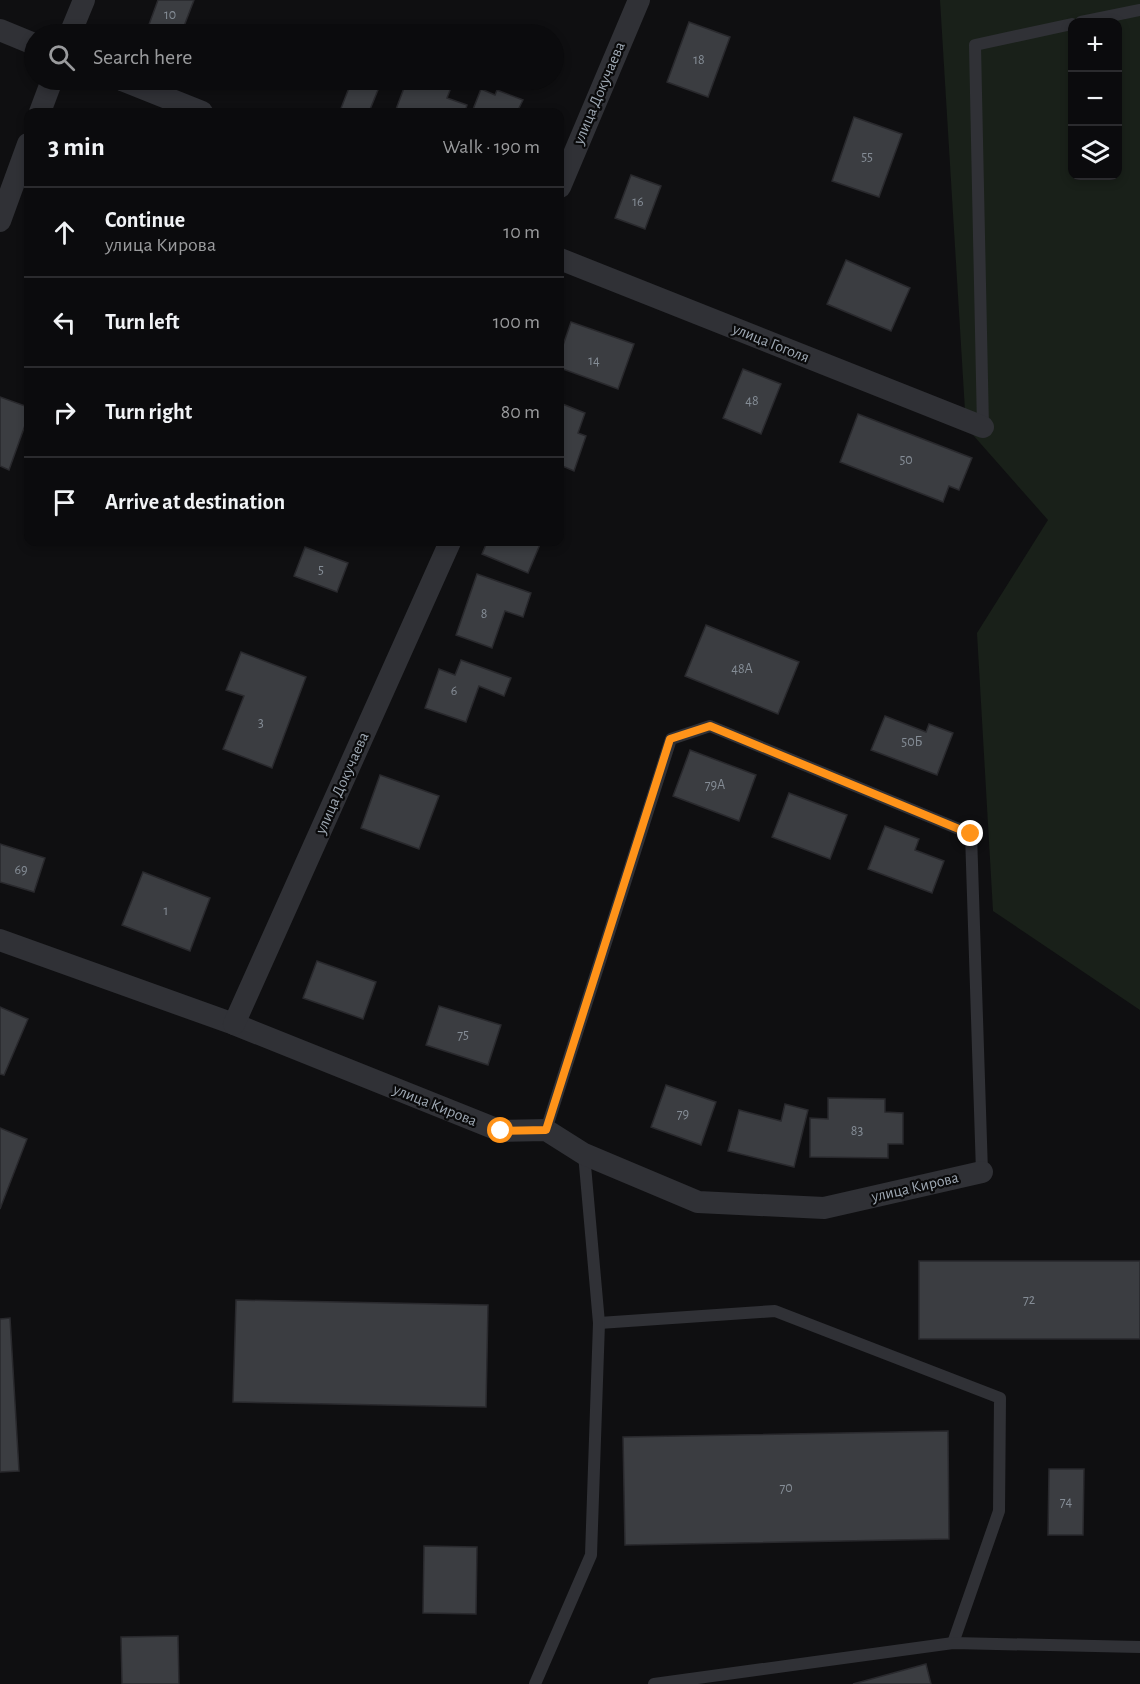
<!DOCTYPE html>
<html lang="en">
<head>
<meta charset="utf-8">
<style>
	:root { --surface:#0b0b0d; --page:#141416; --text:#f1f3f6; --muted:#9a9b9d; --line:#2b2b2e }
	body { margin:0; font-family:"Alegreya Sans",sans-serif; background:var(--page); color:var(--text) }
	.controls { position:absolute; right:18px; top:18px; display:grid; overflow:hidden; border-radius:12px; box-shadow:0 3px 9px #0003 }
	.controls button { width:54px; height:54px; display:grid; place-items:center; padding:0; border:0; border-bottom:2px solid var(--line); background:var(--surface); color:var(--text); font:30px sans-serif }
	.stop { position:absolute; width:18px; height:18px; margin:-14px; border:4px solid #ff9319; border-radius:50%; background:#fff }
	.stop.end { background:#ff9319; border-color:#fff; box-shadow:0 2px 6px #0008 }
	.list { margin:0; padding:0; list-style:none }
	h2 { display:flex; justify-content:space-between; align-items:center; height:78px; margin:0; padding:0 24px; font-size:26px }
	h2 small { font-size:20px; font-weight:400; color:var(--muted) }
	.list li { display:grid; grid-template-columns:39px 1fr auto; gap:18px; align-items:center; box-sizing:border-box; height:90px; padding:0 24px; border-top:2px solid var(--line) }
	.list b { display:block; font-size:22px; white-space:nowrap }
	.list p { margin:0; font-size:20px; white-space:nowrap; color:var(--muted) }
	.list em { font-size:20px; font-style:normal; color:var(--muted) }
	.icon { flex:none; width:33px; height:33px; fill:none; stroke:currentColor; stroke-width:2; stroke-linecap:round; stroke-linejoin:round }
	.map { position:relative; flex:none; width:1140px; height:1684px; overflow:hidden }
	.search { position:absolute; background:var(--surface); box-shadow:0 3px 9px #0003; left:24px; top:24px; width:540px; height:66px; display:flex; align-items:center; gap:15px; box-sizing:border-box; padding:0 21px; border-radius:33px; color:var(--muted); font-size:22px }
	.panel { position:absolute; background:var(--surface); box-shadow:0 3px 9px #0003; left:24px; top:108px; width:540px; height:438px; border-radius:12px }
	.map>svg:first-child { display:block }
	.green { fill:#192019; fill-rule:evenodd }
	.building { fill:#3b3d41; stroke:#29292d; stroke-width:1.5 }
	.lines { fill:none; stroke-linecap:round; stroke-linejoin:round }
	.service { stroke:#303136; stroke-width:12 }
	.minor { stroke:#303136; stroke-width:22 }
	.route { stroke:#ff9319; stroke-width:8 }
	.labels { text-anchor:middle; dominant-baseline:central; stroke-width:4.5; stroke-linejoin:round; paint-order:stroke }
	.number-label { font-size:14px; fill:#858d96 }
	.street-label { font-size:16px; fill:#9ea8b3; stroke:#0a0a0b }
</style>
</head>
<body>
<div class="map">
<svg width="1140" height="1684" viewBox="0 0 1140 1684">
	<rect width="100%" height="100%" fill="#0f0f11"/>
	<path class="green" d="M 940,0 L 1140,0 L 1140,1010 L 993,911 L 977,633 L 1048,520 L 966,427 ZM 1072,22 L 1118,22 L 1118,176 L 1072,176 Z"/>
	<g class="building">
		<path d="M 158,0 L 194,0 L 181,34 L 158,34 L 147,30 Z"/>
		<path d="M 689,22 L 730,37 L 708,97 L 667,82 Z"/>
		<path d="M 352,80 L 382,80 L 369,112 L 340,111 Z"/>
		<path d="M 407,80 L 431,87 L 433,80 L 452,85 L 447,98 L 467,105 L 465,112 L 395,112 Z"/>
		<path d="M 481,89 L 495,95 L 497,90 L 523,100 L 517,112 L 472,112 Z"/>
		<path d="M 854,117 L 902,134 L 879,197 L 832,181 Z"/>
		<path d="M 631,175 L 661,186 L 645,229 L 615,218 Z"/>
		<path d="M 846,260 L 910,288 L 891,331 L 827,304 Z"/>
		<path d="M 571,322 L 634,344 L 618,389 L 560,368 L 560,354 Z"/>
		<path d="M 743,369 L 781,384 L 761,434 L 723,418 Z"/>
		<path d="M 0,397 L 28,407 L 28,417 L 9,470 L 0,466 Z"/>
		<path d="M 560,403 L 585,413 L 578,433 L 586,436 L 574,471 L 560,465 Z"/>
		<path d="M 858,414 L 972,458 L 959,490 L 949,486 L 943,502 L 840,462 Z"/>
		<path d="M 487,542 L 541,542 L 528,573 L 482,554 Z"/>
		<path d="M 305,547 L 348,563 L 337,592 L 294,576 Z"/>
		<path d="M 477,574 L 531,593 L 523,617 L 505,611 L 492,648 L 456,635 Z"/>
		<path d="M 706,625 L 799,662 L 778,714 L 685,676 Z"/>
		<path d="M 241,652 L 306,677 L 272,768 L 223,749 L 244,696 L 226,690 Z"/>
		<path d="M 461,660 L 511,678 L 504,696 L 479,686 L 466,722 L 425,708 L 439,669 L 455,675 Z"/>
		<path d="M 885,716 L 926,732 L 929,724 L 953,733 L 937,775 L 871,750 Z"/>
		<path d="M 690,750 L 756,775 L 739,821 L 673,796 Z"/>
		<path d="M 380,775 L 439,796 L 419,849 L 361,828 Z"/>
		<path d="M 789,793 L 847,815 L 830,859 L 772,837 Z"/>
		<path d="M 885,826 L 919,839 L 915,850 L 944,861 L 932,893 L 868,869 Z"/>
		<path d="M 0,844 L 45,858 L 34,892 L 0,882 Z"/>
		<path d="M 143,872 L 210,898 L 190,951 L 122,925 Z"/>
		<path d="M 317,961 L 376,982 L 363,1019 L 303,998 Z"/>
		<path d="M 439,1006 L 501,1025 L 488,1065 L 426,1045 Z"/>
		<path d="M 0,1007 L 28,1019 L 4,1075 L 0,1074 Z"/>
		<path d="M 666,1085 L 716,1102 L 701,1145 L 651,1127 Z"/>
		<path d="M 828,1098 L 885,1099 L 885,1112 L 903,1113 L 903,1144 L 888,1144 L 888,1158 L 810,1157 L 810,1118 L 828,1119 Z"/>
		<path d="M 785,1104 L 808,1110 L 794,1167 L 728,1151 L 739,1110 L 781,1121 Z"/>
		<path d="M 0,1128 L 27,1139 L 0,1209 Z"/>
		<rect x="919" y="1261" width="221" height="78"/>
		<path d="M 236,1300 L 488,1305 L 486,1407 L 233,1402 Z"/>
		<path d="M 10,1318 L 19,1471 L 0,1472 L 0,1319 Z"/>
		<path d="M 948,1431 L 949,1539 L 625,1545 L 623,1437 Z"/>
		<path d="M 1049,1469 L 1084,1469 L 1083,1535 L 1048,1535 Z"/>
		<path d="M 424,1546 L 477,1547 L 476,1614 L 423,1613 Z"/>
		<path d="M 178,1636 L 179,1684 L 122,1684 L 121,1637 Z"/>
		<path d="M 926,1664 L 931,1684 L 853,1684 Z"/>
	</g>
	<g class="lines">
		<g class="service">
			<path d="M 1081,22 L 1140,10"/>
			<path d="M 983,427 L 975,45 L 1072,24"/>
			<path d="M 546,1130 L 671,739 L 710,726 L 971,834 L 982,1172"/>
			<path d="M 599,1323 L 775,1311 L 1000,1398 L 999,1511 L 953,1643"/>
			<path d="M 535,1684 L 591,1555 L 599,1323 L 584,1154"/>
			<path d="M 654,1684 L 953,1643 L 1140,1647"/>
		</g>
		<g class="minor">
			<path d="M 0,30 L 34,44"/>
			<path d="M 70,34 L 84,0"/>
			<path d="M 122,80 L 202,112"/>
			<path d="M 40,112 L 52,80"/>
			<path d="M 560,187 L 639,0"/>
			<path d="M 0,221 L 28,144"/>
			<path d="M 560,259 L 983,427"/>
			<path d="M 0,940 L 234,1024 L 501,1131 L 546,1130 L 584,1154 L 698,1202 L 824,1208 L 982,1172"/>
			<path d="M 234,1024 L 450,542"/>
		</g>
	</g>
	<g class="lines">
		<path class="route" d="M 501,1131 L 546,1130 L 670,739 L 710,726 L 971,834"/>
	</g>
	<g class="labels">
		<g class="number-label">
			<text x="170" y="15">10</text>
			<text x="699" y="60">18</text>
			<text x="867" y="157">55</text>
			<text x="638" y="202">16</text>
			<text x="594" y="361">14</text>
			<text x="752" y="401">48</text>
			<text x="906" y="460">50</text>
			<text x="321" y="570">5</text>
			<text x="484" y="614">8</text>
			<text x="742" y="669">48А</text>
			<text x="454" y="691">6</text>
			<text x="261" y="723">3</text>
			<text x="912" y="742">50Б</text>
			<text x="715" y="785">79А</text>
			<text x="21" y="870">69</text>
			<text x="166" y="911">1</text>
			<text x="463" y="1035">75</text>
			<text x="683" y="1114">79</text>
			<text x="857" y="1131">83</text>
			<text x="1029" y="1300">72</text>
			<text x="786" y="1488">70</text>
			<text x="1066" y="1502">74</text>
		</g>
		<g class="street-label">
			<text transform="translate(599 93) rotate(-67)">улица Докучаева</text>
			<text transform="translate(771 343) rotate(22)">улица Гоголя</text>
			<text transform="translate(342 783) rotate(-66)">улица Докучаева</text>
			<text transform="translate(435 1105) rotate(22)">улица Кирова</text>
			<text transform="translate(915 1187) rotate(-13)">улица Кирова</text>
		</g>
	</g>
</svg>
<div class="controls">
<button>+</button>
<button>−</button>
<button><svg class="icon" aria-label="layers" viewBox="0 0 24 24"><path d="M12 4l9 5-9 5-9-5zM3 14l9 5 9-5"/></svg></button>
</div>
<div class="stop" style="left:501px;top:1131px"></div>
<div class="stop end" style="left:971px;top:834px"></div>
<div class="search"><svg class="icon" aria-label="search" viewBox="0 0 24 24"><circle cx="10" cy="10" r="6"/><path d="M15 15l6 6"/></svg>Search here</div>
<section class="panel">
<h2>3 min<small>Walk · 190 m</small></h2>
<ul class="list">
<li><svg class="icon" aria-label="ahead" viewBox="0 0 24 24"><path d="M12 20V5M6 11l6-6 6 6"/></svg><div><b>Continue</b><p>улица Кирова</p></div><em>10 m</em></li>
<li><svg class="icon" aria-label="left" viewBox="0 0 24 24"><path d="M17 20v-9H6M10 6l-5 5 5 5"/></svg><div><b>Turn left</b></div><em>100 m</em></li>
<li><svg class="icon" aria-label="right" viewBox="0 0 24 24"><path d="M7 20v-9h11M14 6l5 5-5 5"/></svg><div><b>Turn right</b></div><em>80 m</em></li>
<li><svg class="icon" aria-label="arrive" viewBox="0 0 24 24"><path d="M6 21V4h12l-3 4 3 4H6"/></svg><div><b>Arrive at destination</b></div></li>
</ul>
</section>
</div>
</body>
</html>
